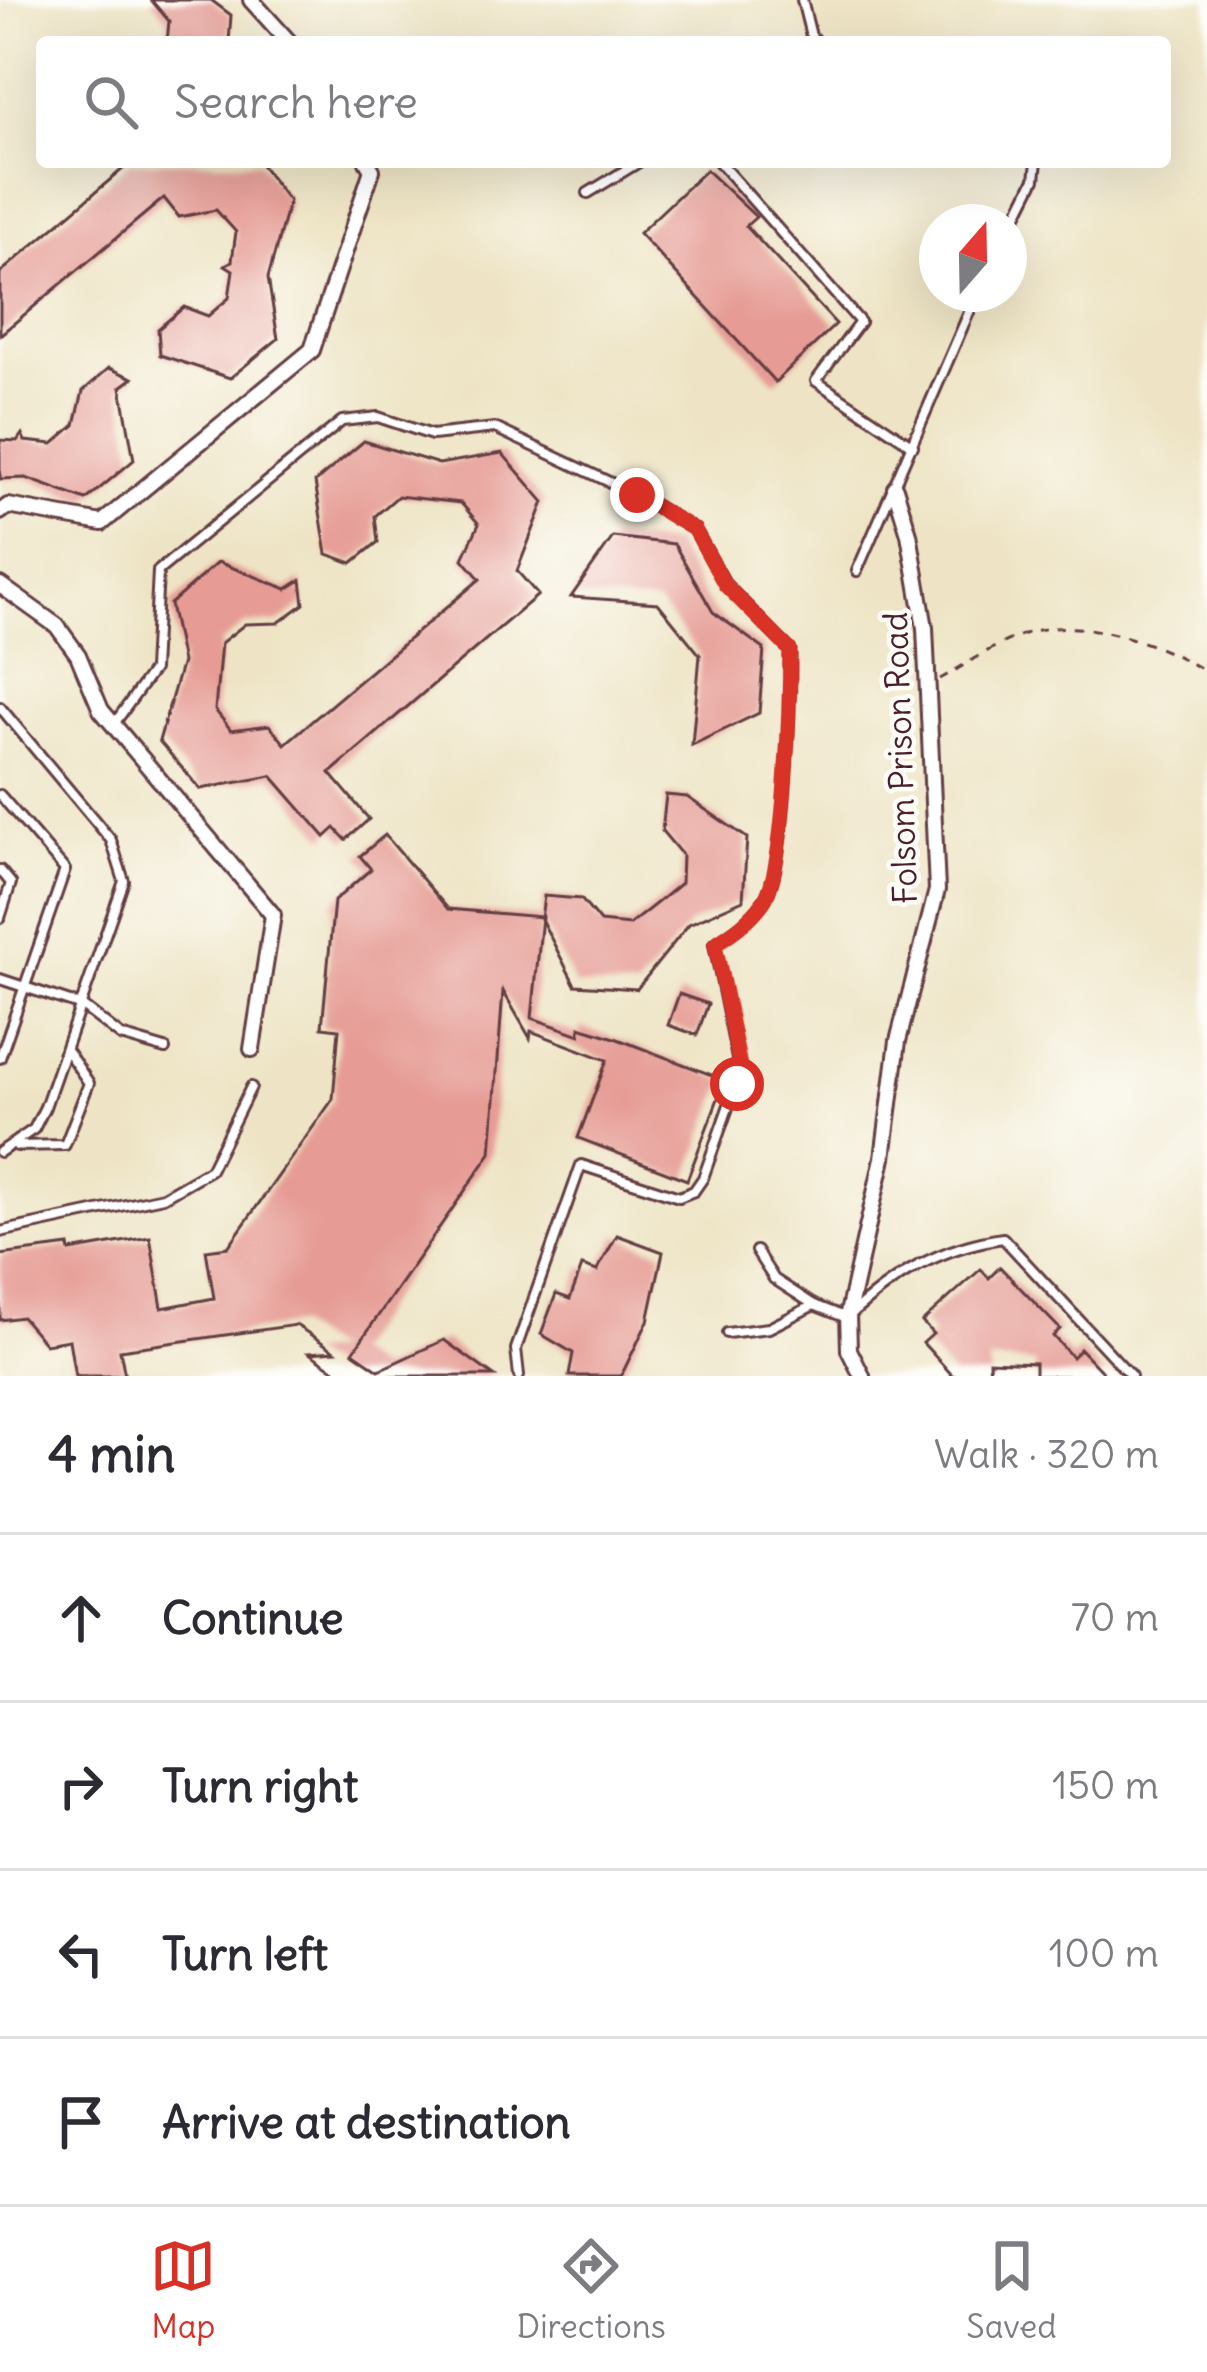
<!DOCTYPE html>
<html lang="en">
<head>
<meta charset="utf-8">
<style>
	:root { --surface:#fff; --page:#f2f2f3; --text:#2b2b33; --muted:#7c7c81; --line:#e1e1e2; --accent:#d93025 }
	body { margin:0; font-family:Delius,sans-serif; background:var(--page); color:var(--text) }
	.compass { position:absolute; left:919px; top:204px; width:108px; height:108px; border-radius:50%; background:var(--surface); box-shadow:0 12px 48px #0002; rotate:20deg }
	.stop { position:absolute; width:36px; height:36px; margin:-27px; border:9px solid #d93025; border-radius:50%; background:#fff }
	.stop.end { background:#d93025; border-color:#fff; box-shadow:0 3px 12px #0008 }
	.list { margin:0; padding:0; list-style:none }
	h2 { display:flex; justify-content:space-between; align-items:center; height:156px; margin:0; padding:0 48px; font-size:51px }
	h2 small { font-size:39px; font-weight:400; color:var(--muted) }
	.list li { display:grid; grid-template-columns:78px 1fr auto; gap:36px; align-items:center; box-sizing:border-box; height:168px; padding:0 48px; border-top:3px solid var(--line) }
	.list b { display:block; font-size:45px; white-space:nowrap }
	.list em { font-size:39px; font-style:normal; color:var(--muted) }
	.icon { flex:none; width:66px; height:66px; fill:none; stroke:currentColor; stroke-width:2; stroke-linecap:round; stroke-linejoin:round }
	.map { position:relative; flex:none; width:1207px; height:1376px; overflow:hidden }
	.search { position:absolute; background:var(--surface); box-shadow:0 12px 48px #0002; left:36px; right:36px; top:36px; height:132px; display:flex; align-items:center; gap:30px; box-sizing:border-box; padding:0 42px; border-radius:12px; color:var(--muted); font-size:45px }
	.sheet { height:828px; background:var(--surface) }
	nav { display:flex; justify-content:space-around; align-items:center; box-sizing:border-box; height:168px; border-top:3px solid var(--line); background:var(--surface); font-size:33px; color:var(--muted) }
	nav a { display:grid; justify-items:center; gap:6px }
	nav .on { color:var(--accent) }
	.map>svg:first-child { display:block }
	.building { fill:#e69c95 }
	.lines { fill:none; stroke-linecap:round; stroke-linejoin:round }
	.lane-casing { stroke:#633d42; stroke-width:14 }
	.street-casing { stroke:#633d42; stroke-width:20 }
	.path { stroke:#633d42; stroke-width:3; stroke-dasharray:9 9; stroke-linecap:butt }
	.lane { stroke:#fff; stroke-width:8 }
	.street { stroke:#fff; stroke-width:14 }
	.route { stroke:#d93025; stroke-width:15 }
	.labels { text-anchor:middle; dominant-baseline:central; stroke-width:9; stroke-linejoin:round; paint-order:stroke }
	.street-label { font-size:33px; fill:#4a1f2b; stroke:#fdfcf7 }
</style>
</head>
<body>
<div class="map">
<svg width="1207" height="1376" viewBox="0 0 1207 1376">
	<rect width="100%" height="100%" fill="#fdfcf7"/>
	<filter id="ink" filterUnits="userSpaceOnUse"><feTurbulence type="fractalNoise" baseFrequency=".00833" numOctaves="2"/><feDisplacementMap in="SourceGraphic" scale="24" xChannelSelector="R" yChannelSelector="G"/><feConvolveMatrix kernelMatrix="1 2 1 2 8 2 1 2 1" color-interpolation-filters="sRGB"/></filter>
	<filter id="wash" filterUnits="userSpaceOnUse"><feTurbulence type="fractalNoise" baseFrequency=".004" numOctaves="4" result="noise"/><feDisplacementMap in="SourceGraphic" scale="48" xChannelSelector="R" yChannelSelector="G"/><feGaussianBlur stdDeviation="2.7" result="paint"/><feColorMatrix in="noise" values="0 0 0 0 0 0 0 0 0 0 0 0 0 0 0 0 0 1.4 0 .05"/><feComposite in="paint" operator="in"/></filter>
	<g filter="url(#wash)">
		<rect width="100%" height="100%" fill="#eee4c5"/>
		<g id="blocks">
			<g class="building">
				<path d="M 151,0 L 211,0 L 231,15 L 229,42 L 167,42 L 169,21 Z"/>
				<path d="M 131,162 L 259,162 L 289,201 L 268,278 L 278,339 L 230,378 L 160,355 L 158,329 L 184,307 L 208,316 L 229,298 L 233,270 L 225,265 L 232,261 L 236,232 L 216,210 L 179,217 L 164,198 L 0,335 L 0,273 Z"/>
				<path d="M 706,170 L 756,217 L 746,226 L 836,324 L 775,382 L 639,233 Z"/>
				<path d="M 109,368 L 133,378 L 121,387 L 134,460 L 86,500 L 26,478 L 0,479 L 0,440 L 17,441 L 22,434 L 25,441 L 53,444 L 75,425 L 83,391 Z"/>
				<path d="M 364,441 L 439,464 L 502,453 L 544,502 L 517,571 L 538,595 L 330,773 L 369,819 L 346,840 L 335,828 L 325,837 L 272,776 L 200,789 L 159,741 L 182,662 L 170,604 L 218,562 L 287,589 L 301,580 L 304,604 L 278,623 L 245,624 L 221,643 L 215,710 L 231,730 L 269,725 L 285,744 L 480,579 L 463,559 L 479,524 L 461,503 L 398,496 L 375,516 L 378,542 L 352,563 L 327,554 L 315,482 Z"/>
				<path d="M 613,537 L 674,544 L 713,612 L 764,649 L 759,713 L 692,745 L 700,655 L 658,603 L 571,597 Z"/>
				<path d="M 666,795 L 687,797 L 747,838 L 743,900 L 689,924 L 637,989 L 575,985 L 541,919 L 544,896 L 581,899 L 600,922 L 629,925 L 658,902 L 681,883 L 682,855 L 662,831 Z"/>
				<path d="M 385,835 L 448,909 L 542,917 L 532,1018 L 580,1035 L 580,1027 L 615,1038 L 725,1080 L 687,1180 L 578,1138 L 607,1060 L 531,1031 L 530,1038 L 503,991 L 491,1153 L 353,1352 L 379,1370 L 444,1340 L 494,1376 L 344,1376 L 309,1353 L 335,1351 L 296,1325 L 120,1350 L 125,1376 L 75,1376 L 69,1340 L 45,1344 L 22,1317 L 0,1320 L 0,1255 L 69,1246 L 70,1251 L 150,1237 L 162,1308 L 214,1298 L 206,1250 L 228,1247 L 333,1099 L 339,1029 L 322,1027 L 334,901 L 371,869 L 360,856 Z"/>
				<path d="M 679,994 L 708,1004 L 697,1035 L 668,1025 Z"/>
				<path d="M 617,1235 L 663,1252 L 648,1321 L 621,1376 L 569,1376 L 573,1353 L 541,1334 L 556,1294 L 570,1299 L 582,1266 L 597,1271 Z"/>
				<path d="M 1000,1267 L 1060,1329 L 1053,1336 L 1072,1357 L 1080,1349 L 1106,1376 L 1035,1376 L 1035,1363 L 989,1361 L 990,1376 L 953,1376 L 923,1343 L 933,1334 L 922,1322 L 981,1269 L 989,1278 Z"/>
			</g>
		</g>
	</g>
	<g filter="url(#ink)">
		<use href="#blocks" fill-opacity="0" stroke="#633d42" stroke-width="3"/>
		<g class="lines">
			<defs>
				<g id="lane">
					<path d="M 802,0 L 811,36 L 818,42"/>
					<path d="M 719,162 L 860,322 L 816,381 L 913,446"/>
					<path d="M 588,193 L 639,162"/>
					<path d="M 1009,231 L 1035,179 L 1037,162"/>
					<path d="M 857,571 L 977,294"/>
					<path d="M 0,707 L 111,840 L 124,881 L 45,1107 L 34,1129 L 0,1152"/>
					<path d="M 114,724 L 153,670 L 158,571 L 342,421 L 378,417 L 432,435 L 495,428 L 637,495 L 695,530 L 726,585 L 790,650 C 790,696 787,868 764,901 C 751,920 733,932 714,944 L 740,1074 L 703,1178 L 694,1191 L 679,1197 L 581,1165 L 516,1349 L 519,1376"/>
					<path d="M 0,795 L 65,870 L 0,1058"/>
					<path d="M 0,870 L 11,883 L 0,918"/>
					<path d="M 0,979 L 82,1006 L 121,1036 L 165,1049"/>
					<path d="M 17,1146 L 65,1145 L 89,1083 L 67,1051"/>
					<path d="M 0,1232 L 163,1197 L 210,1170 L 251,1087"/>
					<path d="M 814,1305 L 847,1318 C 894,1275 940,1247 1003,1238 L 1131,1376"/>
					<path d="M 727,1333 L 769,1328 L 814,1305 L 774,1279 L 756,1251"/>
				</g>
				<g id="street">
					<path d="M 251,0 L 289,42"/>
					<path d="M 0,512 L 8,506 L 102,523 L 312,350 L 372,170 L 367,162"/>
					<path d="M 0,585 L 57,626 L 78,655 L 101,710 L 273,915 L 252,1049"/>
					<path d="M 862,1376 L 849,1350 L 848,1313 L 883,1158 L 898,1041 L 937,890 L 925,628 L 909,534 L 895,488"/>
				</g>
			</defs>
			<use href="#lane" class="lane-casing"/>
			<use href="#street" class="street-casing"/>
			<path class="path" d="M 940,679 C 969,663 1002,639 1034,631 C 1086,618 1164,644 1207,673"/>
			<use href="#lane" class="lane"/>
			<use href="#street" class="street"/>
		</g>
	</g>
	<g class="lines" filter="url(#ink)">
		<path class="route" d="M 637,495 L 695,530 L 725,585 L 790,650 C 790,696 786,868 764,901 C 751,920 733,932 715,944 L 740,1066 L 737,1084"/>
	</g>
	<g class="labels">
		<g class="street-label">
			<text transform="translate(900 758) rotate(-92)">Folsom Prison Road</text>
		</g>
	</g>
</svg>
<svg class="compass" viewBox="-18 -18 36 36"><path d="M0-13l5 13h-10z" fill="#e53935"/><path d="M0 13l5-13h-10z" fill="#7c7c81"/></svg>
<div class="stop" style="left:737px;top:1084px"></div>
<div class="stop end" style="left:637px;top:495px"></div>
<div class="search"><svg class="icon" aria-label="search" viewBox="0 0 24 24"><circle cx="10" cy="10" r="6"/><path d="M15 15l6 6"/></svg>Search here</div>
</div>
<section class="sheet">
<h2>4 min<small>Walk · 320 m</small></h2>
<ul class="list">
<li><svg class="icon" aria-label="ahead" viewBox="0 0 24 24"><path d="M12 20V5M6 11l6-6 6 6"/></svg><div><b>Continue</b></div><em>70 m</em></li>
<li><svg class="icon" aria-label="right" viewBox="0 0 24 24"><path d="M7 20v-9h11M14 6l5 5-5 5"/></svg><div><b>Turn right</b></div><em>150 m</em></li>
<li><svg class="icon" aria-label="left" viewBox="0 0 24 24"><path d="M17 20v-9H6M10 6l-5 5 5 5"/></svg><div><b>Turn left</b></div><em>100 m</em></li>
<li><svg class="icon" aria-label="arrive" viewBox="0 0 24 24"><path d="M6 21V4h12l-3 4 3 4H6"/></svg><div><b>Arrive at destination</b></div></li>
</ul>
</section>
<nav>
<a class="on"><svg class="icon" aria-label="map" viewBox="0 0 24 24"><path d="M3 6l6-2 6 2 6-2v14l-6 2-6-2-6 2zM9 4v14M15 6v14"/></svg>Map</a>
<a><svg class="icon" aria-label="directions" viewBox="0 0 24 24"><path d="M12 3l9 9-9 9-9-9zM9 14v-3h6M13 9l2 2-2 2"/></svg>Directions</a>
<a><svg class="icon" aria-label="saved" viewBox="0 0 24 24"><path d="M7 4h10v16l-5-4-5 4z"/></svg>Saved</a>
</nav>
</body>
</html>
